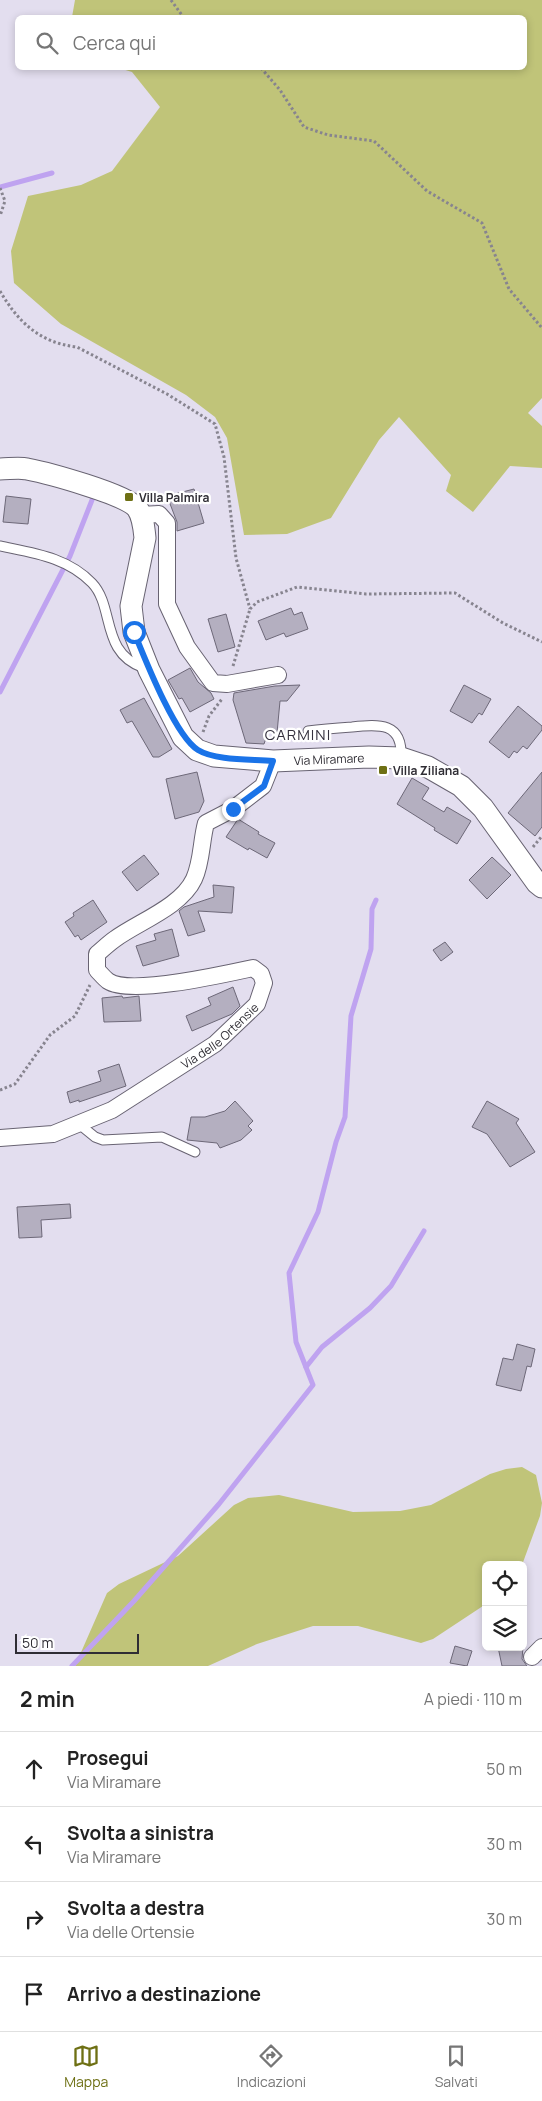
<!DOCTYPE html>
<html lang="it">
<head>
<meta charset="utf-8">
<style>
	:root { --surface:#fff; --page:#f6f6f6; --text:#222; --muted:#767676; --line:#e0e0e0; --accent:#6e7014 }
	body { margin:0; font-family:Manrope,sans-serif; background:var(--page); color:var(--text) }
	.controls { position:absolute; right:15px; bottom:15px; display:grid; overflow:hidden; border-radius:8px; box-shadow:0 2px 8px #0003 }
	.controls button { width:45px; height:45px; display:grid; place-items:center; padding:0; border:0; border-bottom:1px solid var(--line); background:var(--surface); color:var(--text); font:25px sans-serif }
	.scale { position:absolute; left:15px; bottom:12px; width:124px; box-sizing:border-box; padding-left:5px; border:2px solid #2f2d34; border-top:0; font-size:14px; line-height:18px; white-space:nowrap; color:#2f2d34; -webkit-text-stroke:4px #fff; paint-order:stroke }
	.stop { position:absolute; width:15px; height:15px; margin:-11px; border:4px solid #1a73e8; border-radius:50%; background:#fff }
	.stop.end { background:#1a73e8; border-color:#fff; box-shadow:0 1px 5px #0008 }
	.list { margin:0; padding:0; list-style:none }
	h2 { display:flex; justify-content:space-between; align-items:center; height:65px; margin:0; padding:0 20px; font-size:21px }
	h2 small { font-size:16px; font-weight:400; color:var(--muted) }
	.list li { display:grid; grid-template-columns:32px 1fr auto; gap:15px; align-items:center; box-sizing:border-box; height:75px; padding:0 20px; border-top:1px solid var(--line) }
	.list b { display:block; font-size:19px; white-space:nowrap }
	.list p { margin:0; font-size:16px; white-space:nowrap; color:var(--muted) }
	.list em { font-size:16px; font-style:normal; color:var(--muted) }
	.icon { flex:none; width:28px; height:28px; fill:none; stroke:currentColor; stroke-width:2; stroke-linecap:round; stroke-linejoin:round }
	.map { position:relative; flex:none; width:542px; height:1666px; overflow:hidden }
	.search { position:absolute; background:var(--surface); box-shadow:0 2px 8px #0003; left:15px; right:15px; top:15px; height:55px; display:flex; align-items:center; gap:12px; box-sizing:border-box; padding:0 18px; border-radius:8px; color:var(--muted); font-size:19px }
	.sheet { height:365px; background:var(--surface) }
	nav { display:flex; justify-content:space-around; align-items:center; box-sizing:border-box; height:70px; border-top:1px solid var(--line); background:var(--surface); font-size:14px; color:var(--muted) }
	nav a { display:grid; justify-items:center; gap:2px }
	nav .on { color:var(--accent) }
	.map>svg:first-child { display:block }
	.green { fill:#c0c479 }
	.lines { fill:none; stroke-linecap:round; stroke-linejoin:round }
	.stream { stroke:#bfa3f0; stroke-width:5 }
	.building { fill:#b4afc0; stroke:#6d6878 }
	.service-casing { stroke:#686372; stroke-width:11 }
	.minor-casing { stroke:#686372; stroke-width:18 }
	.tertiary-casing { stroke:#686372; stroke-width:23 }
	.path { stroke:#87848f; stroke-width:3; stroke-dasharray:2.5 2.5; stroke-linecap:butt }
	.service { stroke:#fff; stroke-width:9 }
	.minor { stroke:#fff; stroke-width:16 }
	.tertiary { stroke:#fff; stroke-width:21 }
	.route { stroke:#1a73e8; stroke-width:6 }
	.poi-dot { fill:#6e7014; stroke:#fff; stroke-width:2 }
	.labels { text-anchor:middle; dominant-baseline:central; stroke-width:4.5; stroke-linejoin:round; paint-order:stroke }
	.poi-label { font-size:12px; font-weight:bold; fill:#2f2d34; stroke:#fff; text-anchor:start }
	.street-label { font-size:12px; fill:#2f2d34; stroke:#fff }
	.quarter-label { font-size:15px; letter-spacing:1px; fill:#34303d; stroke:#fff }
</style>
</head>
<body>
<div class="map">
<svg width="542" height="1666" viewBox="0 0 542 1666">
	<rect width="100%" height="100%" fill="#e3deef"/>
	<g class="green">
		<path d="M 75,0 L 542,0 L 542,398 L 528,413 L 542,426 L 542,468 L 510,466 L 473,512 L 446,491 L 451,475 L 399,417 L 379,440 L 331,518 L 287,534 L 244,535 L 227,438 L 215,417 L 186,395 L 61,324 L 14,283 L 11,251 L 28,196 L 81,185 L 112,171 L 160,107 L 132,72 L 119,68 L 524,68 L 524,18 L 72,17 Z"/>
		<path d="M 522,1467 L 536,1475 L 542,1503 L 540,1516 L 522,1565 L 486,1565 L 486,1604 L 433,1639 L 421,1643 L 358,1626 L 313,1626 L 257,1644 L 208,1666 L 75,1666 L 107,1593 L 119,1584 L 178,1556 L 234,1505 L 248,1498 L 279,1495 L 353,1512 L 400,1511 L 431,1505 L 490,1474 L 506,1469 Z"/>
	</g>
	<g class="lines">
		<g class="stream">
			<path d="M 0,187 L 52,173"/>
			<path d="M 0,692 L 70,556 L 94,495"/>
			<path d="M 306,1367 L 322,1347 L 370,1308 L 391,1286 L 424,1231"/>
			<path d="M 72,1666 L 134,1601 L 219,1504 L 313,1385 L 296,1342 L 289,1273 L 318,1212 L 336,1142 L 345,1117 L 351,1016 L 371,949 L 372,909 L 376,900"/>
		</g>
	</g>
	<g class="building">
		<path d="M 194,489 L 204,523 L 177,531 L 177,522 L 167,496 Z"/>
		<path d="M 6,496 L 31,499 L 28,524 L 3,522 Z"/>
		<path d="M 291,608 L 294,615 L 302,612 L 308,629 L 286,637 L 284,633 L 266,640 L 258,621 Z"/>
		<path d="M 226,614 L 235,647 L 218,652 L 208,619 Z"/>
		<path d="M 190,668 L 198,682 L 211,693 L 214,699 L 190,712 L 182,698 L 179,699 L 168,680 Z"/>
		<path d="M 300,685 L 287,701 L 280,701 L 277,733 L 268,732 L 264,744 L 246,743 L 233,700 L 234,693 L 275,686 Z"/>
		<path d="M 464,685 L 491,699 L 482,715 L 479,713 L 472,723 L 450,711 Z"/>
		<path d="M 144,698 L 172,749 L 159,757 L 153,757 L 132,721 L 127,723 L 120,710 Z"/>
		<path d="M 518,706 L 542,726 L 542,730 L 527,749 L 523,746 L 517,753 L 514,751 L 509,758 L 489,742 Z"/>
		<path d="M 197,772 L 204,801 L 199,812 L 175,819 L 166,779 Z"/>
		<path d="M 542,772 L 542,827 L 535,836 L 508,813 Z"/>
		<path d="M 412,778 L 429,788 L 422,799 L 444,812 L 447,807 L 471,821 L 457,844 L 434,830 L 435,828 L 397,804 Z"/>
		<path d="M 238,819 L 259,832 L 258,834 L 275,843 L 267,858 L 249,848 L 248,850 L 226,837 Z"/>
		<path d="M 144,855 L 159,874 L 137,891 L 122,872 Z"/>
		<path d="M 492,857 L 511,875 L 487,899 L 469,880 Z"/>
		<path d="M 213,885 L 234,887 L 232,913 L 198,911 L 205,931 L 188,936 L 179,911 L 184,907 L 214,897 Z"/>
		<path d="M 93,900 L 107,922 L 81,940 L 78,935 L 75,937 L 65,922 L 74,916 L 73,913 Z"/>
		<path d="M 172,929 L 179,956 L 143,966 L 136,946 L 156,940 L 154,934 Z"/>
		<path d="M 445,942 L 453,952 L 441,961 L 433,950 Z"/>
		<path d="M 233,987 L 240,1006 L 232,1014 L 192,1031 L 186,1016 L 211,1005 L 208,998 Z"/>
		<path d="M 122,996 L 123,998 L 139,996 L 141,1021 L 104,1022 L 102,998 Z"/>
		<path d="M 119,1064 L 126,1086 L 79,1102 L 79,1100 L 70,1103 L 67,1092 L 101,1081 L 98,1071 Z"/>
		<path d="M 235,1101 L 253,1121 L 248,1126 L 252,1130 L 241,1140 L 220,1148 L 217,1143 L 187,1140 L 191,1117 L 205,1117 L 225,1111 Z"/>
		<path d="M 487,1101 L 519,1119 L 516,1123 L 535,1152 L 510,1167 L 487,1134 L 472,1127 Z"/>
		<path d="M 70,1204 L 71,1218 L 41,1220 L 42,1237 L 19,1238 L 17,1207 Z"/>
		<path d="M 517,1344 L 535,1349 L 531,1367 L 527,1366 L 521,1391 L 496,1385 L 503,1358 L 513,1360 Z"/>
		<path d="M 455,1646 L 472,1651 L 467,1666 L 450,1663 Z"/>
		<path d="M 498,1647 L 523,1647 L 522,1659 L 527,1666 L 502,1666 Z"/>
	</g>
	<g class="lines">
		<defs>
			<g id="service">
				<path d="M 0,546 C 33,553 67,557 92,583 C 115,607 100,653 144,668"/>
				<path d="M 308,731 C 323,729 337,728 352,727 C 379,724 403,722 401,758"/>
				<path d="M 79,1124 L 95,1137 L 103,1140 L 162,1137 L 195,1152"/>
			</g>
			<g id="minor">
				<path d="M 141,515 L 159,514 L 167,523 L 167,604 L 187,647 L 213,683 L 227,684 L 278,675"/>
				<path id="s1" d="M 0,1138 L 53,1134 L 112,1110 L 215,1044 L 257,1004 L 264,983 L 261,974 L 253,968 C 225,974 130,996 108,981 C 104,978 100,973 97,970 L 97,954 C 103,949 109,943 115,939 C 138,922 181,907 194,879 C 202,862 201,841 206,823 L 233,809 L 263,786 L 273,761"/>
				<path d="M 532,1657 L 542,1647"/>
			</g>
			<g id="tertiary">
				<path id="s2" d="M 0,469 C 9,469 19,467 27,469 C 48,473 125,494 137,508 C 143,516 144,528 145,538 L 131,606 L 134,632 L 149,670 L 183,737 L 197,750 L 214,756 L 273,761 L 369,757 L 401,758 L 428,767 L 461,786 L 483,808 L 537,883 L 542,887"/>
			</g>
		</defs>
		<use href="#service" class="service-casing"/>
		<use href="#minor" class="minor-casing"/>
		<use href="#tertiary" class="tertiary-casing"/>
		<g class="path">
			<path d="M 171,0 L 184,18"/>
			<path d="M 261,68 L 280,90 L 304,127 L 328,135 L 374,141 L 427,191 L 482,223 L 509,289 L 542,328"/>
			<path d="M 0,188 L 5,201 L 0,216"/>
			<path d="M 0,291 C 18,322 40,343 77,347 L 167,394 L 215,424 L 224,457 L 236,558 L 250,609"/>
			<path d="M 250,609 L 257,602 L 297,587 L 366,594 L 455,593 L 503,623 L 542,642"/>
			<path d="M 233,666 L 250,609"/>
			<path d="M 203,732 L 209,716 L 222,699"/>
			<path d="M 533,847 L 542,836"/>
			<path d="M 0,1090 L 15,1084 L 50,1035 L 75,1016 L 90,985"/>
		</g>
		<use href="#service" class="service"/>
		<use href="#minor" class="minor"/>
		<use href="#tertiary" class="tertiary"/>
	</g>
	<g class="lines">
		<path class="route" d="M 134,632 C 145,659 175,736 198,750 C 216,761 252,759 273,761 L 264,786 L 233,809"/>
	</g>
	<g class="poi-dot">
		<rect x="124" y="492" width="10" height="10" rx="2.5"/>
		<rect x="378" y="765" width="10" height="10" rx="2.5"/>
	</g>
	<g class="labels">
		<g class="poi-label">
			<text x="139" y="497">Villa Palmira</text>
			<text x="393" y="770">Villa Ziliana</text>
		</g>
		<g class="street-label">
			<text stroke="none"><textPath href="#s2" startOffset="540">Via Miramare</textPath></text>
			<text stroke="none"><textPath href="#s1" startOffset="248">Via delle Ortensie</textPath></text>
		</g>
		<g class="quarter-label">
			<text x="298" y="734">CARMINI</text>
		</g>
	</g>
</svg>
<div class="controls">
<button><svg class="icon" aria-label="locate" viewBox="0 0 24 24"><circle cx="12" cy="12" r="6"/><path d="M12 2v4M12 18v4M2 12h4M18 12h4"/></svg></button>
<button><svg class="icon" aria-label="layers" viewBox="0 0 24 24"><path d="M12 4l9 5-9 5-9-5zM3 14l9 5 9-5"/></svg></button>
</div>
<div class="scale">50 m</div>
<div class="stop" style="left:134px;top:632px"></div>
<div class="stop end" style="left:233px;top:809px"></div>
<div class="search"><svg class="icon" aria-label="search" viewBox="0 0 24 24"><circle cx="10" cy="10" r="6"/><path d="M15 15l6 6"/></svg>Cerca qui</div>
</div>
<section class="sheet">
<h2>2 min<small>A piedi · 110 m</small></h2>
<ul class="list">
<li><svg class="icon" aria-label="ahead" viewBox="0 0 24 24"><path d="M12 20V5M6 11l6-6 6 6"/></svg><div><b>Prosegui</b><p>Via Miramare</p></div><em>50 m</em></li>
<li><svg class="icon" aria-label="left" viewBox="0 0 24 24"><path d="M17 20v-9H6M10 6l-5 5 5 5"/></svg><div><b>Svolta a sinistra</b><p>Via Miramare</p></div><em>30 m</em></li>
<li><svg class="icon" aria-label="right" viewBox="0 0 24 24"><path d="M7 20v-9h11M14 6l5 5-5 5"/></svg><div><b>Svolta a destra</b><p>Via delle Ortensie</p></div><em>30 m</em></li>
<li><svg class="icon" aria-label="arrive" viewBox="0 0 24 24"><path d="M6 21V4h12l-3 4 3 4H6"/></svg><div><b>Arrivo a destinazione</b></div></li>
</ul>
</section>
<nav>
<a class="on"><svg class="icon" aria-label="map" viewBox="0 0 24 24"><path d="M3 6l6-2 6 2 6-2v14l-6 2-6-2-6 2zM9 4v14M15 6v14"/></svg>Mappa</a>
<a><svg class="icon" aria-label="directions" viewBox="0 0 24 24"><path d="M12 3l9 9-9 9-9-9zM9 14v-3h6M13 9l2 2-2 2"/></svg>Indicazioni</a>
<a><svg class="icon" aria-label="saved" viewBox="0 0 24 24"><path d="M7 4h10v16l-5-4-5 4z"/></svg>Salvati</a>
</nav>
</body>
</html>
